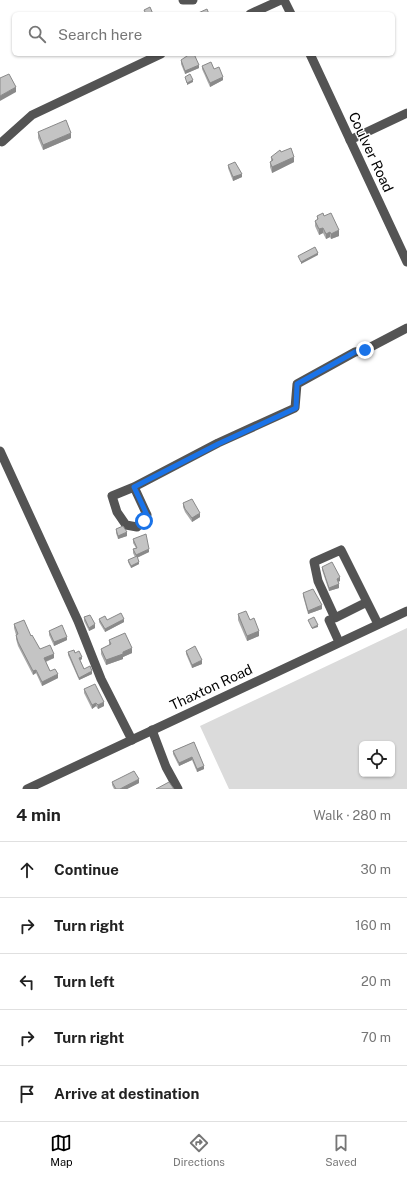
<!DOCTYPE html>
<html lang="en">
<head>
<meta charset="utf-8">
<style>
	:root { --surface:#fff; --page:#f2f2f2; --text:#222; --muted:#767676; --line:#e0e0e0; --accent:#000 }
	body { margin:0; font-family:"Public Sans",sans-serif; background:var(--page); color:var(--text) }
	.controls { position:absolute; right:12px; bottom:12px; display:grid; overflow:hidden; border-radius:6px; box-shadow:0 1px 3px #0004 }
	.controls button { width:36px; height:36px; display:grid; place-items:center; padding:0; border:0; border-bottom:1px solid var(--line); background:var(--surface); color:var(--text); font:20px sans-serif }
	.stop { position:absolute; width:12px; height:12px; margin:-9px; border:3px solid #1a73e8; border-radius:50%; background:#fff }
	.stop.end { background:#1a73e8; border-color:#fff; box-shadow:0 1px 4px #0008 }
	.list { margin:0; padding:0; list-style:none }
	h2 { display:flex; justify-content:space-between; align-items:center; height:52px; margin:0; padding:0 16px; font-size:17px }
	h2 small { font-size:13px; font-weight:400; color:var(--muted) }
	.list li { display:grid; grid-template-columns:26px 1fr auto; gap:12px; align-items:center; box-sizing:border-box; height:56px; padding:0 16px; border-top:1px solid var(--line) }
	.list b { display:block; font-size:15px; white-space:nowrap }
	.list em { font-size:13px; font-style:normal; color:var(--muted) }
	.icon { flex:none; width:22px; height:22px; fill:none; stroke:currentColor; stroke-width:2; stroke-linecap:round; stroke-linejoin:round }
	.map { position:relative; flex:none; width:407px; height:789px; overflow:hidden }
	.search { position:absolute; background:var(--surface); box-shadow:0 1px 3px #0004; left:12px; right:12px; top:12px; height:44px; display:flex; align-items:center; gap:10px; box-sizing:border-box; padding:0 14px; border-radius:6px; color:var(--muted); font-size:15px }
	.sheet { height:332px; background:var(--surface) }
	nav { display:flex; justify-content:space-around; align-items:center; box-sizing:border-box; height:56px; border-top:1px solid var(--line); background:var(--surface); font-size:11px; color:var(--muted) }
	nav a { display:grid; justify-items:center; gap:2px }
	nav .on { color:var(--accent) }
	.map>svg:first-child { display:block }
	.green { fill:#dbdbdb; fill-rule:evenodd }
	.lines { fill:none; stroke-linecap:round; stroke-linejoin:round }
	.minor { stroke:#545454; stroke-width:9 }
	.wall { fill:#a9a9a9 }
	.shaded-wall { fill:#898989 }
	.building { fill:#c4c4c4; stroke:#898989 }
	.route { stroke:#1a73e8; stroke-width:5 }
	.labels { text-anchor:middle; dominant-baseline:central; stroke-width:3; stroke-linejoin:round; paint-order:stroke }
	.street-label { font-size:14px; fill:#000; stroke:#fff }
</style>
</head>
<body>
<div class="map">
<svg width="407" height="789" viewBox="0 0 407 789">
	<rect width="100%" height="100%" fill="#fff"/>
	<path class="green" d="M 407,628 L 407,789 L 229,789 L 200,726 ZM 362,744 L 392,744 L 392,774 L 362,774 Z"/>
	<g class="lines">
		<g class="minor">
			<path d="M 183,0 L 193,0"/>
			<path d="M 284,0 L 291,14"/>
			<path d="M 250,14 L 281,0"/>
			<path d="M 310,54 L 407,262"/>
			<path d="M 350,140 L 407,113"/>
			<path d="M 2,142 L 32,115 L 161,54"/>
			<path d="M 0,451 L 78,621 L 101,679 L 132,740"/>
			<path d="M 134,487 L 147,515 L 137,527 L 126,525 L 117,512 L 112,496 L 134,487 L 218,443 L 295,408 L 297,384 L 355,352 L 365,350 L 407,328"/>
			<path d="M 367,602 L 335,618 L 318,581 L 314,562 L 341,550 L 378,624"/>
			<path d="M 329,620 L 339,642"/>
			<path d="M 152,730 L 166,767 L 178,789"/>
			<path d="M 27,789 L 407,611"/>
		</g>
	</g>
	<g class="wall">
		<path d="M 181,60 L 199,68 L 185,74 L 181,64 Z"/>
		<path d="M 202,66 L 214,69 L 223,80 L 210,87 L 202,69 Z"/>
		<path d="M 38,132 L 71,138 L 43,150 L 38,138 Z"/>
		<path d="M 281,152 L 294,162 L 272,173 L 270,167 L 270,162 L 271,161 L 271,157 Z"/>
		<path d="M 228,165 L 242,177 L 233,181 L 228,168 Z"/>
		<path d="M 317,216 L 324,216 L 339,236 L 331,239 L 330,237 L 326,239 L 323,233 L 319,235 L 315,226 L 315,221 L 317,220 Z"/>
		<path d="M 183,503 L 200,517 L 192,522 L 185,512 L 183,507 Z"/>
		<path d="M 116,529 L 127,536 L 118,539 L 116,533 Z"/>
		<path d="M 133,539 L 149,552 L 137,558 L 139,564 L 131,568 L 128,562 L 128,560 L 135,557 L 133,553 L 133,549 L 136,548 L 133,543 Z"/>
		<path d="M 322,567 L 340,581 L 338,582 L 339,588 L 329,591 L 322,570 Z"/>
		<path d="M 303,593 L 322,609 L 308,614 L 303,596 Z"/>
		<path d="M 238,614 L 259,636 L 247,641 L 238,620 Z"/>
		<path d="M 84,617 L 95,628 L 89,631 L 84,621 Z"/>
		<path d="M 99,619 L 107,620 L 124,622 L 105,632 L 99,622 Z"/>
		<path d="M 14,624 L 31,636 L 40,649 L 54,658 L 46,662 L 50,671 L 58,678 L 42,686 L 36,673 L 33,675 L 18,646 L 16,639 L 16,635 L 14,628 Z"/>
		<path d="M 49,631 L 67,640 L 54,646 L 49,635 Z"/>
		<path d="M 109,640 L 132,653 L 123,657 L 123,659 L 106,665 L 101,654 L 101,649 L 109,645 Z"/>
		<path d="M 186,651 L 202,664 L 192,668 L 186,654 Z"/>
		<path d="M 68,652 L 75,653 L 82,659 L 80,660 L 84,669 L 92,674 L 79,680 L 68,655 Z"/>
		<path d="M 84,689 L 104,706 L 98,709 L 96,706 L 92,709 L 84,693 Z"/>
		<path d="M 194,742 L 204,769 L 197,772 L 192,760 L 179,766 L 173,754 L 173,751 Z"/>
		<path d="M 112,782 L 139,783 L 127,789 L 114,789 L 112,785 Z"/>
	</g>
	<g class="shaded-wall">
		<path d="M 199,65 L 199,68 L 185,74 L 185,71 Z"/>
		<path d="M 223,77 L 223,80 L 210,87 L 210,83 Z"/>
		<path d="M 193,80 L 193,82 L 187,85 L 187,83 Z"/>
		<path d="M 16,87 L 16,92 L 0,101 L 0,96 Z"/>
		<path d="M 71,133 L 71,138 L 43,150 L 43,145 Z"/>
		<path d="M 294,157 L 294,162 L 272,173 L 272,167 Z"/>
		<path d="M 242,174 L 242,177 L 233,181 L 233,177 Z"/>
		<path d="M 323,228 L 323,233 L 319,235 L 319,229 Z"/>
		<path d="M 339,230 L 339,236 L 331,239 L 331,234 Z"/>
		<path d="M 330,232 L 330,237 L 326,239 L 326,234 Z"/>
		<path d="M 318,253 L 318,255 L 301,264 L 301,262 Z"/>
		<path d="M 200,513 L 200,517 L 192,522 L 192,518 Z"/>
		<path d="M 127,532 L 127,536 L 118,539 L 118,536 Z"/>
		<path d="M 149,549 L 149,552 L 136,558 L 136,555 Z"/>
		<path d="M 139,562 L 139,564 L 131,568 L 131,566 Z"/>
		<path d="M 340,577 L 340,581 L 337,582 L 337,579 Z"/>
		<path d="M 339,584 L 339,588 L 329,591 L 329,588 Z"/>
		<path d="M 322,605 L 322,609 L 308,614 L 308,611 Z"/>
		<path d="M 124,619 L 124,622 L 105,632 L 105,629 Z"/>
		<path d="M 95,624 L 95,628 L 89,631 L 89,628 Z"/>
		<path d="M 318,625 L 318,627 L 312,629 L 312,628 Z"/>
		<path d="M 259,631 L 259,636 L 247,641 L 247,636 Z"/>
		<path d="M 67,637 L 67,640 L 54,646 L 54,642 Z"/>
		<path d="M 132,648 L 132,653 L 123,657 L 123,659 L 106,665 L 106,660 Z"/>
		<path d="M 54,654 L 54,658 L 44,662 L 44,658 Z"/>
		<path d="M 82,657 L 82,659 L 79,661 L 79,658 Z"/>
		<path d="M 202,660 L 202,664 L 192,668 L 192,665 Z"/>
		<path d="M 36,670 L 36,673 L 33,675 L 33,671 Z"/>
		<path d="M 92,671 L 92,674 L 79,680 L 79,678 Z"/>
		<path d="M 58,674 L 58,678 L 42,686 L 42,682 Z"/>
		<path d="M 104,702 L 104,706 L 98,709 L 98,705 Z"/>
		<path d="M 96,703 L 96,706 L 92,709 L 92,705 Z"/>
		<path d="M 192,757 L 192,760 L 179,766 L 179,763 Z"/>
		<path d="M 204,766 L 204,769 L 197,772 L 197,769 Z"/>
		<path d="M 139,779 L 139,783 L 127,789 L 120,789 Z"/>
	</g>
	<g class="building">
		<path d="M 150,7 L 153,14 L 146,14 L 144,10 Z"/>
		<path d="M 207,9 L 209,14 L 196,14 Z"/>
		<path d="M 190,54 L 194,54 L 199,65 L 185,71 L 181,60 Z"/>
		<path d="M 211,62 L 214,69 L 219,67 L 223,77 L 210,83 L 202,66 Z"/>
		<path d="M 9,74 L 16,87 L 0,96 L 0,78 Z"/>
		<path d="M 190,74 L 193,80 L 187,83 L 185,77 Z"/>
		<path d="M 66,120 L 71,133 L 43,145 L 38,132 Z"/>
		<path d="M 291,148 L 294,157 L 272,167 L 270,162 L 273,160 L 271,157 L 280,150 L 281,152 Z"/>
		<path d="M 235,162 L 242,174 L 233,177 L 228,165 Z"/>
		<path d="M 323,213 L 324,216 L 331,213 L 339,230 L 331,234 L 330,232 L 326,234 L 323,228 L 319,229 L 315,221 L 318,219 L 317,216 Z"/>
		<path d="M 315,247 L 318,253 L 301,262 L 298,256 Z"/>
		<path d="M 192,499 L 200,513 L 192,518 L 185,509 L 183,503 Z"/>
		<path d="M 123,526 L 127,532 L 118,536 L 116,529 Z"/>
		<path d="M 146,534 L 149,549 L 136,555 L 133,549 L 137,548 L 133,539 Z"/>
		<path d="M 137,556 L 139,562 L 131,566 L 128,560 Z"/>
		<path d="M 332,562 L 340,577 L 337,579 L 339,584 L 329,588 L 322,567 Z"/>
		<path d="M 313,589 L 322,605 L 308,611 L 303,593 Z"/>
		<path d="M 246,611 L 250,620 L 254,618 L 259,631 L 247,636 L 238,614 Z"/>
		<path d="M 121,613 L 124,619 L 105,629 L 99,619 L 105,616 L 107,620 Z"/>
		<path d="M 90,615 L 95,624 L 89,628 L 84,617 Z"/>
		<path d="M 314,617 L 318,625 L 312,628 L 308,620 Z"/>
		<path d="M 24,620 L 31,636 L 32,635 L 40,649 L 50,645 L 54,654 L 44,658 L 50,671 L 55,669 L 58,674 L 42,682 L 36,670 L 33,671 L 18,642 L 16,635 L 18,634 L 14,624 Z"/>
		<path d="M 62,625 L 67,637 L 54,642 L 49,631 Z"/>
		<path d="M 125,633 L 132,648 L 123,652 L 123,654 L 106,660 L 101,649 L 111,644 L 109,640 Z"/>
		<path d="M 195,646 L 202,660 L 192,665 L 186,651 Z"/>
		<path d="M 74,650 L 75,653 L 79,651 L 82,657 L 79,658 L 84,669 L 90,666 L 92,671 L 79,678 L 68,652 Z"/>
		<path d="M 95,684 L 104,702 L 98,705 L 96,703 L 92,705 L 84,689 Z"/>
		<path d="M 194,742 L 204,766 L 197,769 L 192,757 L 179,763 L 173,751 Z"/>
		<path d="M 134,771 L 139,779 L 120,789 L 116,789 L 112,782 Z"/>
		<path d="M 169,782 L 174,789 L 156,789 Z"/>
	</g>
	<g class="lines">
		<path class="route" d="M 144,521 L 147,515 L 134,487 L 218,444 L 296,408 L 297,384 L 355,352 L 365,350"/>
	</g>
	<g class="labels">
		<g class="street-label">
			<text transform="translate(371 152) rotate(65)">Coulver Road</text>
			<text transform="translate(211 687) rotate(-25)">Thaxton Road</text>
		</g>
	</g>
</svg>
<div class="controls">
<button><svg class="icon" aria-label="locate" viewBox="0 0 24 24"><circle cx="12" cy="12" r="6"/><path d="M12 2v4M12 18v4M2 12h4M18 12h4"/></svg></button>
</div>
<div class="stop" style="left:144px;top:521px"></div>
<div class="stop end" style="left:365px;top:350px"></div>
<div class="search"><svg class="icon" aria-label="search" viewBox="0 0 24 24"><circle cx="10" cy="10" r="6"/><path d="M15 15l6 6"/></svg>Search here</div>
</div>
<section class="sheet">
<h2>4 min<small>Walk · 280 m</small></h2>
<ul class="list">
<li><svg class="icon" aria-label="ahead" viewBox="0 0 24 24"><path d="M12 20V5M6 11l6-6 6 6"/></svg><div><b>Continue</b></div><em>30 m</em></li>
<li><svg class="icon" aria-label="right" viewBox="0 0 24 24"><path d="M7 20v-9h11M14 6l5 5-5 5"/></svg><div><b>Turn right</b></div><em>160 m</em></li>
<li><svg class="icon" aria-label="left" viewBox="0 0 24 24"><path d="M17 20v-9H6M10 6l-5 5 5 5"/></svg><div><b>Turn left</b></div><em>20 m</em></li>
<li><svg class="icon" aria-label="right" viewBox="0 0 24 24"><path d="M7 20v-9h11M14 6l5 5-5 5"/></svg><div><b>Turn right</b></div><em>70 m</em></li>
<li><svg class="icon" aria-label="arrive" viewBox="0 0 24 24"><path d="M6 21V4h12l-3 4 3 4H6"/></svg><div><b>Arrive at destination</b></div></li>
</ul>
</section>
<nav>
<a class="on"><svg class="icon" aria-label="map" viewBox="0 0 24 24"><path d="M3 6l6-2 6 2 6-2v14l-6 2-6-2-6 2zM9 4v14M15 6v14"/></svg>Map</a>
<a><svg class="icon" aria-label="directions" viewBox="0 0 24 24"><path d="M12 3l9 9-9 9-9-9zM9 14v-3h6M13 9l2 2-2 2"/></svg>Directions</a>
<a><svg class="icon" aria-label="saved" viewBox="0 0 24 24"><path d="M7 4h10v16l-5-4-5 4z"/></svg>Saved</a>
</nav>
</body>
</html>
